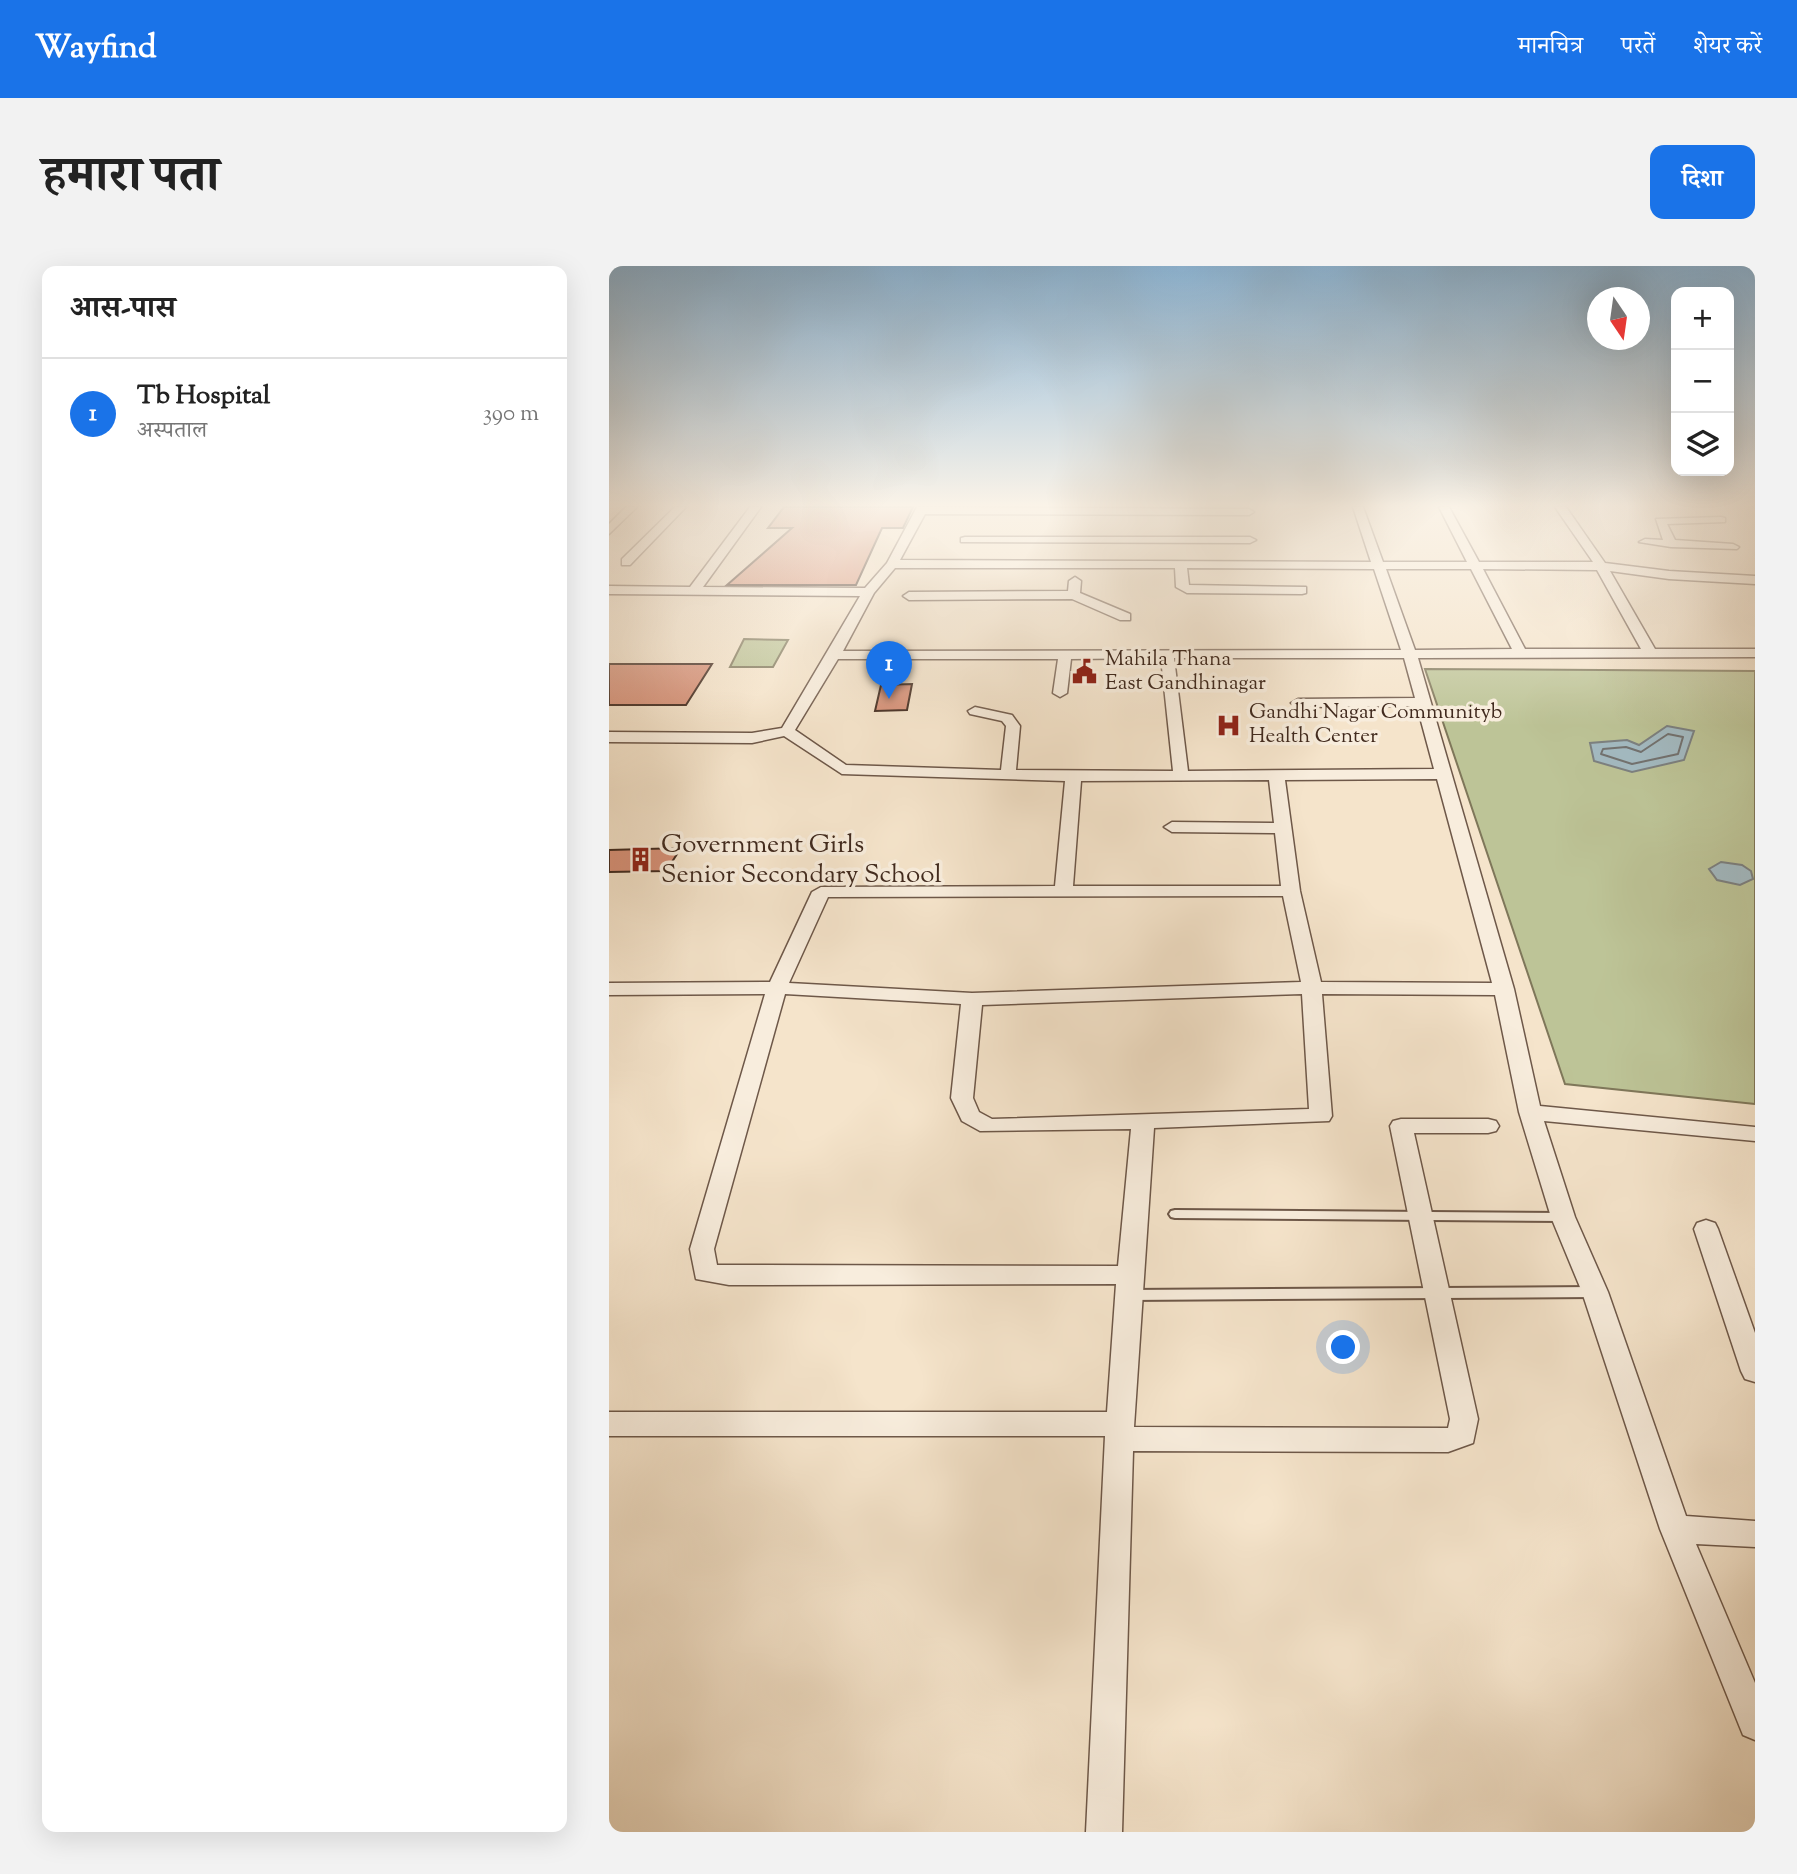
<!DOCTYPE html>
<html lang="hi">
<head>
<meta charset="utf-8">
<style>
	:root { --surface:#fff; --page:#f2f2f2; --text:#222; --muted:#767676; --line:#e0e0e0; --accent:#1a73e8 }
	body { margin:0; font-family:"Sorts Mill Goudy","Noto Serif Devanagari",serif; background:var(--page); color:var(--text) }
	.controls { position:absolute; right:21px; top:21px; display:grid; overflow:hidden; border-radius:14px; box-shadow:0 7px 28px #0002 }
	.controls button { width:63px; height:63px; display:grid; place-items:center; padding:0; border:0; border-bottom:2px solid var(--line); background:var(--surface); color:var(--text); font:35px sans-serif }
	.compass { position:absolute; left:978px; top:21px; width:63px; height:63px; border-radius:50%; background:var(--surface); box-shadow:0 7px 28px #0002; rotate:167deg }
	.you { position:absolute; left:735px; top:1082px; width:24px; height:24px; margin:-18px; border:5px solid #fff; border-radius:50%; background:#1a73e8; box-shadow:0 0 0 10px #1a73e833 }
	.badge { display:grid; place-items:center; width:46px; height:46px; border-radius:50%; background:var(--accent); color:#fff; font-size:23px; font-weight:700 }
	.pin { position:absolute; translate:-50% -58px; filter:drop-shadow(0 2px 4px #0008) }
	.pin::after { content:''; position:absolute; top:37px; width:24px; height:21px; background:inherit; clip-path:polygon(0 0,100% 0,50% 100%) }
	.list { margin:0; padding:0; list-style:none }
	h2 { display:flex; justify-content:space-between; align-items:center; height:91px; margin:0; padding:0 28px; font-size:30px }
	h2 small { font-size:23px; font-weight:400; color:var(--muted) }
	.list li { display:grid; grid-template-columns:46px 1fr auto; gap:21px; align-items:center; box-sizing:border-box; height:112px; padding:0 28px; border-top:2px solid var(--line) }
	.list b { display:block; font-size:26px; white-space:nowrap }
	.list p { margin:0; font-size:23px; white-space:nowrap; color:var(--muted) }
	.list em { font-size:23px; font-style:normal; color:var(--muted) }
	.icon { flex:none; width:38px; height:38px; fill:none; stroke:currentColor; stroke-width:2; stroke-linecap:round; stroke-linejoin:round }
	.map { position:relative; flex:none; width:1146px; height:1566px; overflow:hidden; border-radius:14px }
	header { display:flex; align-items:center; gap:42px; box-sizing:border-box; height:98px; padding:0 35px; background:var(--accent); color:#fff }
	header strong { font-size:33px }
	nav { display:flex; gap:38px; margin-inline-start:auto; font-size:24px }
	.intro { display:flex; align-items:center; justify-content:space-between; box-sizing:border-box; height:168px; padding:0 42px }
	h1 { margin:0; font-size:49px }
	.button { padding:18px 32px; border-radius:14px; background:var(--accent); color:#fff; font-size:24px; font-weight:700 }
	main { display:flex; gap:42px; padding:0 42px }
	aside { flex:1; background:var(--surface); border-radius:14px; box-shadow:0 7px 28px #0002 }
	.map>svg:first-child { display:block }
	.green { fill:#bdc497; stroke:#7f775a; stroke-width:2 }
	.water { fill:#a3bbc3; stroke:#7c8181; stroke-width:2 }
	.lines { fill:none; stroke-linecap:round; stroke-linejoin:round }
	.shore { stroke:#727270; stroke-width:2 }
	.building { fill:#d79178; stroke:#412a1e; stroke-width:2 }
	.lane-casing { stroke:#6e5849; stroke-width:4 }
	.street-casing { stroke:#6e5849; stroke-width:3 }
	.lane { fill:#f8eddd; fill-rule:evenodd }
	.street { fill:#f8eddd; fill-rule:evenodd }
	.labels { text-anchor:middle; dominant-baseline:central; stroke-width:7; stroke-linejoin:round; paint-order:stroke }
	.far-poi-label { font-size:21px; fill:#412a1e; stroke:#f8eddd; text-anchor:start }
	.poi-label { font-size:26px; fill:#412a1e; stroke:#f8eddd; text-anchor:start }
</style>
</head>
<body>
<header>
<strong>Wayfind</strong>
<nav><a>मानचित्र</a><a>परतें</a><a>शेयर करें</a></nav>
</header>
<div class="intro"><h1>हमारा पता</h1><a class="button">दिशा</a></div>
<main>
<aside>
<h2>आस-पास<small></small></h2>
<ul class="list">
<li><span class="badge">1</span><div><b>Tb Hospital</b><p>अस्पताल</p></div><em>390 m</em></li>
</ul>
</aside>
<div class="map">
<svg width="1146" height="1566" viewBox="0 0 1146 1566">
	<rect width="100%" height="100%" fill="#f5e4cb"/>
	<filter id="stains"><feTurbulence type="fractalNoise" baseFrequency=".00286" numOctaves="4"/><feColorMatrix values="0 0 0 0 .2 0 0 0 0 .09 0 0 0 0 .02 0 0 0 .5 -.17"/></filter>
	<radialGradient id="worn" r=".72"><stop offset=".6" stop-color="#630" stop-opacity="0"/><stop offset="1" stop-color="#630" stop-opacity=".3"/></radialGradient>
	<g class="green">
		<path d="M 135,373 L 179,374 L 164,401 L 121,401 Z"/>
		<path d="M 816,403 L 1146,405 L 1146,838 L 956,818 Z"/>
	</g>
	<g class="water">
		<path d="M 1058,460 L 1085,465 L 1075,494 L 1023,506 L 985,495 L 981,477 L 1018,474 L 1030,479 Z"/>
		<path d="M 1112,596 L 1133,599 L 1142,605 L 1144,613 L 1131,619 L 1108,614 L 1100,603 Z"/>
	</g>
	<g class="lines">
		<path class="shore" d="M 1059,468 L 1074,471 L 1069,488 L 1023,498 L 992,488 L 994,483 L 1017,481 L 1032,486 Z"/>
	</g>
	<g class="building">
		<path d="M 175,241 L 304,241 L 294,262 L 273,262 L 247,319 L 118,319 L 183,262 L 159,262 Z"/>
		<path d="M 0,398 L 103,398 L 77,439 L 0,439 Z"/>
		<path d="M 303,418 L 298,444 L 266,445 L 272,419 Z"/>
		<path d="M 72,582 L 57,605 L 0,606 L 0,584 Z"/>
	</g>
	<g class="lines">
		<defs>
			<g id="lane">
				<path d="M 566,944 L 954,947 L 958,948 L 960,951 L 958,954 L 954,955 L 566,952 L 562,951 L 560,948 L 562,945 Z"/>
				<path d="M 986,1021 L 991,1023 L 992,1026 L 991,1029 L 986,1031 L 520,1034 L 515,1032 L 514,1029 L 515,1026 L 520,1024 Z"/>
			</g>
			<g id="street">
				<path d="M 17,241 L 28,241 L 0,268 L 0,258 Z"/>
				<path d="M 66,241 L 77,241 L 21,299 L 13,299 L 13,293 Z"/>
				<path d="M 141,241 L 152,241 L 94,321 L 256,322 L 278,297 L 308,241 L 640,243 L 645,246 L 640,249 L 316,248 L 291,294 L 762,296 L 744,241 L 754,241 L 774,296 L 858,296 L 830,241 L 840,241 L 870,296 L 984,296 L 946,241 L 957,241 L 996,297 L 1060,305 L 1146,310 L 1146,318 L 1060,313 L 1001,305 L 1046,383 L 1146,383 L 1146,391 L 809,392 L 905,723 L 931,840 L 1146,861 L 1146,875 L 935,855 L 966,951 L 999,1026 L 1077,1250 L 1146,1255 L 1146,1281 L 1087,1278 L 1146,1417 L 1146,1474 L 1134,1469 L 1051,1263 L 973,1026 L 942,951 L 910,846 L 886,729 L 713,728 L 723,850 L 720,855 L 545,862 L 525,1161 L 839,1162 L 841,1153 L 781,860 L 784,855 L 792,853 L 879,853 L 887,855 L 890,860 L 887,865 L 879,867 L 805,867 L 869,1153 L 864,1177 L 839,1186 L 524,1185 L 513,1566 L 477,1566 L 496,1170 L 0,1170 L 0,1146 L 498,1146 L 507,1018 L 120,1019 L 87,1013 L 81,983 L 156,728 L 0,729 L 0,717 L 161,716 L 203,626 L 212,621 L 446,620 L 456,515 L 233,508 L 175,470 L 143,477 L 0,476 L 0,466 L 143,467 L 173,462 L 251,330 L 0,328 L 0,320 L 81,321 ZM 286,302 L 566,302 L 567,321 L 578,327 L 693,328 L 697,327 L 697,321 L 580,319 L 578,302 L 765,303 L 792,384 L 234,385 L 265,327 ZM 777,303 L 862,303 L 903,383 L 806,384 ZM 874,303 L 988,304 L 1032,383 L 916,383 ZM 552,392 L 564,505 L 407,504 L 411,460 L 403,449 L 366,441 L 359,445 L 361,448 L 393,455 L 397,460 L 392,504 L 237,499 L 186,464 L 229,393 L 449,393 L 444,427 L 451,431 L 458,427 L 462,393 ZM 565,392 L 795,392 L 806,432 L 689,433 L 682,437 L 689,441 L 808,440 L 825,503 L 579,505 ZM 828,513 L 883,717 L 712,716 L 691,625 L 676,514 ZM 660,514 L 665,557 L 563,556 L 555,561 L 563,566 L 666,567 L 672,620 L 464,620 L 472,515 ZM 674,630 L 692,716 L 363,727 L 180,717 L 219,631 ZM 176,728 L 352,738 L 342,832 L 353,855 L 371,865 L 522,863 L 509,1000 L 108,999 L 105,983 ZM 693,728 L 700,843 L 383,853 L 370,846 L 364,832 L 373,739 Z"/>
				<path d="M 1112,251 L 1116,252 L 1116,256 L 1058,258 L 1066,274 L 1124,278 L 1130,281 L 1128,283 L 1062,281 L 1030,276 L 1036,273 L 1054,274 L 1047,253 Z"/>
				<path d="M 356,271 L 641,271 L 647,274 L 641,277 L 352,276 L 352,272 Z"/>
				<path d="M 466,311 L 472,315 L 471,327 L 521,348 L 521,354 L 511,354 L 463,333 L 300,334 L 294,330 L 300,326 L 459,325 L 460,315 Z"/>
				<path d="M 1097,954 L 1106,957 L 1109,963 L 1146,1067 L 1146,1116 L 1136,1113 L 1132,1105 L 1085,963 L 1088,957 Z"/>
			</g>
		</defs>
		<use href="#lane" class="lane-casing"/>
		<use href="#street" class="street-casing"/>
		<use href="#lane" class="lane"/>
		<use href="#street" class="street"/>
	</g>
	<linearGradient id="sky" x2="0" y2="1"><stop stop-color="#8cb7d9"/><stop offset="0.52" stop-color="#faf3e8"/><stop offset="1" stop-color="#faf3e8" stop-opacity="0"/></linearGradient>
	<rect width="1146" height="460" fill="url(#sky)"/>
	<defs>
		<symbol id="civic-bare" viewBox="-9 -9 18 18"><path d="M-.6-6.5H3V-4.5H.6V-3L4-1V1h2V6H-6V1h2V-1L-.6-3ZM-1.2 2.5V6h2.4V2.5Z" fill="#8f2418" stroke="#f8eddd" stroke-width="2.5" paint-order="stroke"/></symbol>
		<symbol id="hospital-bare" viewBox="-9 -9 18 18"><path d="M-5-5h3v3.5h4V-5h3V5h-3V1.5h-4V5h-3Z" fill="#8f2418" stroke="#f8eddd" stroke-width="2.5" paint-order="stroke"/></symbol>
		<symbol id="building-bare" viewBox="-9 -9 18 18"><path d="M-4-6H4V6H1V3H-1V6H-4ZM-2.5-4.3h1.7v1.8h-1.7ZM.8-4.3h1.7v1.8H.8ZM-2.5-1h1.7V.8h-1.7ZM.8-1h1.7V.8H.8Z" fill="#8f2418" stroke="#f8eddd" stroke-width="2.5" paint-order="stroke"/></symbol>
	</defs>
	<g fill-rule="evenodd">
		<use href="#civic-bare" x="458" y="388" width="35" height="35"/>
		<use href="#hospital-bare" x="602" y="442" width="35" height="35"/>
		<use href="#building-bare" x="14" y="576" width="35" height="35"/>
	</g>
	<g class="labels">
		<g class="far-poi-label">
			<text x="496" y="394">Mahila Thana<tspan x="496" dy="24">East Gandhinagar</tspan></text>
			<text x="640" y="447">Gandhi Nagar Communityb<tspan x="640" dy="24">Health Center</tspan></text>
		</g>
		<g class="poi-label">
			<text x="52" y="579">Government Girls<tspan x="52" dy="30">Senior Secondary School</tspan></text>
		</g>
	</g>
	<rect width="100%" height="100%" filter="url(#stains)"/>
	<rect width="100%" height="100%" fill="url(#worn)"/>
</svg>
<div class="controls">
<button>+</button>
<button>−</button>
<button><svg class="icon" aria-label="layers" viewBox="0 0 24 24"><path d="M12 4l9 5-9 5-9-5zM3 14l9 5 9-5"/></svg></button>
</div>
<svg class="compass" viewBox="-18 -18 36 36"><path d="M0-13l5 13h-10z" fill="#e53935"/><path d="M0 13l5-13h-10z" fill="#767676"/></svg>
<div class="you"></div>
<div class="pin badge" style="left:280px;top:433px">1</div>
</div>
</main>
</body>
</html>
